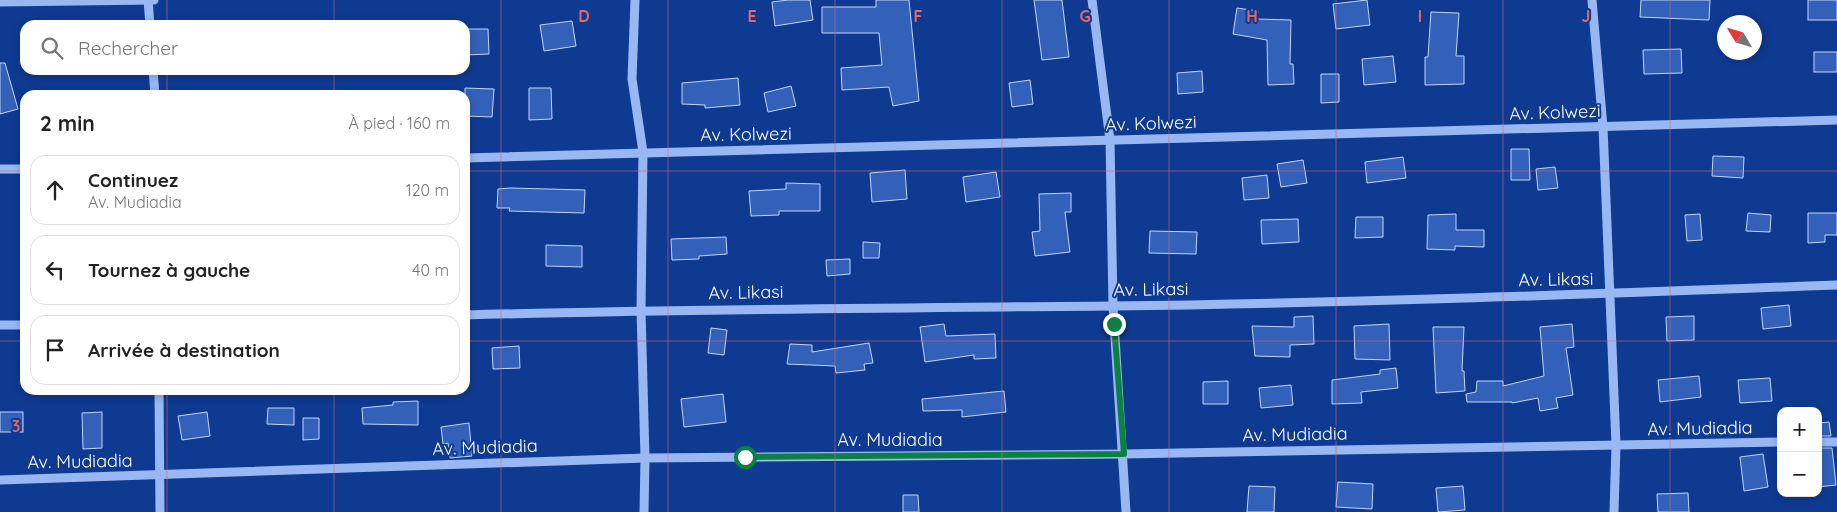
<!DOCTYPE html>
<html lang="fr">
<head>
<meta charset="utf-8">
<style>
	:root { --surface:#fff; --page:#f2f2f2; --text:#222; --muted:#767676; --line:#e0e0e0 }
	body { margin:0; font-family:Quicksand,sans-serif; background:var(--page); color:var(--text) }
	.controls { position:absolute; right:15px; bottom:15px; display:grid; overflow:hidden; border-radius:10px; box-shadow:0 2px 8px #0003 }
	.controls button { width:45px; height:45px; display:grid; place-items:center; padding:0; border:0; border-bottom:1px solid var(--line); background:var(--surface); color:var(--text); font:25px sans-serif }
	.compass { position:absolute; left:1717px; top:15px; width:45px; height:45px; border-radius:50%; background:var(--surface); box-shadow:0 2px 8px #0003; rotate:308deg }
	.stop { position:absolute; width:15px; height:15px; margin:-11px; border:4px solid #0b8043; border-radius:50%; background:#fff }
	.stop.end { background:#0b8043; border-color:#fff; box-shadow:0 1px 5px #0008 }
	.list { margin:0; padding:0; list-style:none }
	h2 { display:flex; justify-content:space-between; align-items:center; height:65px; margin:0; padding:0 20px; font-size:21px }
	h2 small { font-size:16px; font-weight:400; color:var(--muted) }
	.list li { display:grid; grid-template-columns:32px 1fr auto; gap:15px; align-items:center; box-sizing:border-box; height:70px; margin:0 10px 10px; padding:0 10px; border:1px solid var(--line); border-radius:15px }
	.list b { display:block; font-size:19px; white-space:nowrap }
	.list p { margin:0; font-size:16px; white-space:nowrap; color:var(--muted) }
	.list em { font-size:16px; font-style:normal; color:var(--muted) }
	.icon { flex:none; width:28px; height:28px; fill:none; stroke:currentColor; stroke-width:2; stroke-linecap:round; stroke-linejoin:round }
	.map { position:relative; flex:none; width:1837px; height:512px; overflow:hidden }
	.search { position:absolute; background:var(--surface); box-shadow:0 2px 8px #0003; left:20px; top:20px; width:450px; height:55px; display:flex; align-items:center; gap:12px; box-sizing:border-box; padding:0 18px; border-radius:15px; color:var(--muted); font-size:19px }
	.panel { position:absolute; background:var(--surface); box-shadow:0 2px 8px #0003; left:20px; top:90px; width:450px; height:305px; border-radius:15px }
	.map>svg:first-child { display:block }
	.building { fill:#3361b9; stroke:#c1d6fe }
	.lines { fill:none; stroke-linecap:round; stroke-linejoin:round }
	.minor { stroke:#99b8f3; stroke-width:9 }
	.route { stroke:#0b8043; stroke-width:6 }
	.grid { fill:none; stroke:#e26868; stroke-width:1; stroke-opacity:0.55 }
	.labels { text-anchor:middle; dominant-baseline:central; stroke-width:4; stroke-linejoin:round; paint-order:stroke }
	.street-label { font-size:18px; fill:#fff; stroke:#0f3a91 }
	.grid-label { font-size:16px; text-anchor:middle; font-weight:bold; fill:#e26868; stroke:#0f3a91; stroke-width:4; stroke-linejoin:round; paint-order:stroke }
</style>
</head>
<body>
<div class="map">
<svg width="1837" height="512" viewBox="0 0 1837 512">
	<rect width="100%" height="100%" fill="#0f3a91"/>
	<g class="building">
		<path d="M 788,0 L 810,0 L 813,20 L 775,26 L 772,2 Z"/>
		<path d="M 876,0 L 909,0 L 919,101 L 893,106 L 889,87 L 842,90 L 841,68 L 882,65 L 879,33 L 822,33 L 822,7 L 876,7 Z"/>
		<path d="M 1034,0 L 1062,0 L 1069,57 L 1042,60 Z"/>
		<path d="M 1367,0 L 1370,25 L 1336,29 L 1333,4 Z"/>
		<path d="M 1641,0 L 1710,0 L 1709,20 L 1640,17 Z"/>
		<rect x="1808" y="0" width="29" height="20"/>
		<path d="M 1237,8 L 1258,11 L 1257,19 L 1291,20 L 1290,64 L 1293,64 L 1294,84 L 1268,85 L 1267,40 L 1233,34 Z"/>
		<path d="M 1431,12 L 1459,13 L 1456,56 L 1464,56 L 1464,84 L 1425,85 L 1425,57 L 1428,57 Z"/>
		<path d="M 572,21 L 576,46 L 544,51 L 540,25 Z"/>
		<path d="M 465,29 L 488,29 L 489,54 L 465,55 Z"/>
		<path d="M 1681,49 L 1682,73 L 1644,74 L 1643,50 Z"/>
		<rect x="1814" y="52" width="23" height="20"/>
		<path d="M 1393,56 L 1396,82 L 1364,85 L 1362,59 Z"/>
		<path d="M 0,63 L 5,63 L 18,109 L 0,114 Z"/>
		<path d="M 1202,71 L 1203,92 L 1178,94 L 1177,73 Z"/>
		<path d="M 1321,74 L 1339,74 L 1339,102 L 1321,103 Z"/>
		<path d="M 738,78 L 740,105 L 705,108 L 705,105 L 682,104 L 682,83 Z"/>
		<path d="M 1030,80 L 1033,104 L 1012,107 L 1009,83 Z"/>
		<path d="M 791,86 L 796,106 L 768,112 L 764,93 Z"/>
		<path d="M 465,88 L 494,89 L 492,117 L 465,116 Z"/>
		<path d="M 529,88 L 551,88 L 552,119 L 529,120 Z"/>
		<path d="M 1511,149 L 1529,149 L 1530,180 L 1511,180 Z"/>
		<path d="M 1713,156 L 1744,157 L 1743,178 L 1712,176 Z"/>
		<path d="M 1403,157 L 1406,178 L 1367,183 L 1365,162 Z"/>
		<path d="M 1303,160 L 1307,183 L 1281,187 L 1277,164 Z"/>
		<path d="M 1555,167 L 1558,188 L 1538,190 L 1536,169 Z"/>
		<path d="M 905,170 L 907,199 L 872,202 L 870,173 Z"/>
		<path d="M 996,172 L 1000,197 L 966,202 L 963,177 Z"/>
		<path d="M 1267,175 L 1269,198 L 1244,200 L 1242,178 Z"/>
		<path d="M 786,183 L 820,184 L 820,211 L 779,211 L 779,215 L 751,216 L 749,191 L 786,189 Z"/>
		<path d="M 510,188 L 585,190 L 584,213 L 509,211 L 510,208 L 497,208 L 498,189 Z"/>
		<path d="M 1071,193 L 1071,212 L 1065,212 L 1070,252 L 1035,256 L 1032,232 L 1040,231 L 1039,194 Z"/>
		<path d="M 1748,213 L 1771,215 L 1770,232 L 1746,231 Z"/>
		<path d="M 1808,213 L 1837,213 L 1837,235 L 1825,235 L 1825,242 L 1808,243 Z"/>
		<path d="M 1456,214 L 1456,230 L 1484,230 L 1484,247 L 1455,246 L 1455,250 L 1427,249 L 1428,215 Z"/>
		<path d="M 1700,214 L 1702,240 L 1687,241 L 1685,215 Z"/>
		<path d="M 1356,217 L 1383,217 L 1383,237 L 1355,238 Z"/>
		<path d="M 1298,219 L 1299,242 L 1262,244 L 1261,220 Z"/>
		<path d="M 1150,231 L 1197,232 L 1196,254 L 1149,253 Z"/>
		<path d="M 726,237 L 727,254 L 699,256 L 699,259 L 672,260 L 671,239 Z"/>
		<path d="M 863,242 L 880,243 L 879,258 L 863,258 Z"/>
		<path d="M 546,245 L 582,246 L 582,267 L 546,266 Z"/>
		<path d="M 850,259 L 850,274 L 827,276 L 826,260 Z"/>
		<path d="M 1789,305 L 1791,326 L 1763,329 L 1761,308 Z"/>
		<path d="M 1313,316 L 1314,344 L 1290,345 L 1290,357 L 1255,356 L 1252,326 L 1294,327 L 1294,317 Z"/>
		<path d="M 1694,316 L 1694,340 L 1667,341 L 1666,317 Z"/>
		<path d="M 944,324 L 946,336 L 995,334 L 996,358 L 974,359 L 974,355 L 925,362 L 920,327 Z"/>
		<path d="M 1389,324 L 1390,360 L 1355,359 L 1354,326 Z"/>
		<path d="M 1572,324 L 1574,347 L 1566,348 L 1573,395 L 1556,398 L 1558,408 L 1540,411 L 1538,398 L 1512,403 L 1512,402 L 1467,402 L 1466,394 L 1476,392 L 1477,381 L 1503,381 L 1503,386 L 1544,376 L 1540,327 Z"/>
		<path d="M 1433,327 L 1464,327 L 1462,371 L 1464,371 L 1465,391 L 1436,393 Z"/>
		<path d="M 711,328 L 727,330 L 724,355 L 708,353 Z"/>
		<path d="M 869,343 L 873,363 L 864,364 L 865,370 L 836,373 L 835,366 L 787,364 L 790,344 L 812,345 L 812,352 Z"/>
		<path d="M 519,346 L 520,368 L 493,369 L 492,348 Z"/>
		<path d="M 1396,368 L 1398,388 L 1361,392 L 1362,403 L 1332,404 L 1332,380 L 1380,374 L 1380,370 Z"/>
		<path d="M 1699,376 L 1701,397 L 1660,402 L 1658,380 Z"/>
		<path d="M 1770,378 L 1772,401 L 1740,403 L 1738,380 Z"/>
		<path d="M 1228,381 L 1228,404 L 1203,404 L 1203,382 Z"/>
		<path d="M 1291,385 L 1293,405 L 1261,408 L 1259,388 Z"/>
		<path d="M 1004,391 L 1006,412 L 962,417 L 962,410 L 923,411 L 922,399 Z"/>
		<path d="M 723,394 L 726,422 L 684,427 L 681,399 Z"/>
		<path d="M 418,401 L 418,425 L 363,424 L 362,408 L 393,405 L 393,402 Z"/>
		<path d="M 268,408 L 294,408 L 294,425 L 267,424 Z"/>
		<rect x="0" y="412" width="23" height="20"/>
		<path d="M 102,412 L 102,448 L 83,449 L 82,413 Z"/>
		<path d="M 207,412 L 210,436 L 182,440 L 178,416 Z"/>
		<path d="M 303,418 L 319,418 L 319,439 L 303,440 Z"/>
		<path d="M 1829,422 L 1831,436 L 1818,436 L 1818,423 Z"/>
		<path d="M 469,423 L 472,456 L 450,458 L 448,443 L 443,444 L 441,427 Z"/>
		<path d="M 1818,448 L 1832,448 L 1836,485 L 1818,487 Z"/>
		<path d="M 1763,454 L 1768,487 L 1744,491 L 1740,457 Z"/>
		<path d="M 1338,482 L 1373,484 L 1372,509 L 1336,507 Z"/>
		<path d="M 1249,486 L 1275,487 L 1274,512 L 1247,512 Z"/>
		<path d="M 1463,486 L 1465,510 L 1438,512 L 1436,488 Z"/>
		<path d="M 1688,493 L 1689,512 L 1658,512 L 1657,494 Z"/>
		<path d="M 903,495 L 918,495 L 919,512 L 903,512 Z"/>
	</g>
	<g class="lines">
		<g class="minor">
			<path d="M 148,0 L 150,25"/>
			<path d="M 635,0 L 632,79 L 643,152 L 641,310 L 645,458 L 644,512"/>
			<path d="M 1092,0 L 1110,140 L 1113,306 L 1126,512"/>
			<path d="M 1592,0 L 1603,127 L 1616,445 L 1614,512"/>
			<path d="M 0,2 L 154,0"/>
			<path d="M 153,70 L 155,95"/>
			<path d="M 465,158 L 1837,120"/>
			<path d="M 0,169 L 25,169"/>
			<path d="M 465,315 C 681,309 897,308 1113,306 C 1354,303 1596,294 1837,285"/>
			<path d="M 0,325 L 25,325"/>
			<path d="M 159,390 L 160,512"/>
			<path d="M 1818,442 L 1837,442"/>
			<path d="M 0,480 L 645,458 L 1124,454 L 1781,442"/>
		</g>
	</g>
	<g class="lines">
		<path class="route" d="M 745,457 L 1124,454 L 1114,324"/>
	</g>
	<path class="grid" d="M 167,0 L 167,25M 334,0 L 334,25M 501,0 L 501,512M 668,0 L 668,512M 835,0 L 835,512M 1002,0 L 1002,512M 1169,0 L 1169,512M 1336,0 L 1336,512M 1503,0 L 1503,512M 1670,0 L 1670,512M 167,70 L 167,95M 334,70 L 334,95M 0,171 L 25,171M 465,171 L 1837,171M 0,341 L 25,341M 465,341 L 1837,341M 167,390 L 167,512M 334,390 L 334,512"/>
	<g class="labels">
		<g class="street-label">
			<text transform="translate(1555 112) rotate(-2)">Av. Kolwezi</text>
			<text transform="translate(1151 123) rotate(-2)">Av. Kolwezi</text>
			<text transform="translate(746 134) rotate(-1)">Av. Kolwezi</text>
			<text transform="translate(1556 279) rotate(-1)">Av. Likasi</text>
			<text transform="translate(1151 289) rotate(-1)">Av. Likasi</text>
			<text transform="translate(746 292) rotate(-1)">Av. Likasi</text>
			<text transform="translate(1700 428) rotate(-1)">Av. Mudiadia</text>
			<text transform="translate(1295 434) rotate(-1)">Av. Mudiadia</text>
			<text x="890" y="439">Av. Mudiadia</text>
			<text transform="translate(485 447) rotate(-2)">Av. Mudiadia</text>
			<text transform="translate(80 461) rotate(-1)">Av. Mudiadia</text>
		</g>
	</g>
	<g class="grid-label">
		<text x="584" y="22">D</text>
		<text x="752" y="22">E</text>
		<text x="918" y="22">F</text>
		<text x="1085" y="22">G</text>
		<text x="1252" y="22">H</text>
		<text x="1420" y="22">I</text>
		<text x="1586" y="22">J</text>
		<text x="16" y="432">3</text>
	</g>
</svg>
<div class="controls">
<button>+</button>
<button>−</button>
</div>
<svg class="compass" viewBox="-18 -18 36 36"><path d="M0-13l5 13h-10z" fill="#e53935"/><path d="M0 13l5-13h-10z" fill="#767676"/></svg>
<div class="stop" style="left:745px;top:457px"></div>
<div class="stop end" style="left:1114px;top:324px"></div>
<div class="search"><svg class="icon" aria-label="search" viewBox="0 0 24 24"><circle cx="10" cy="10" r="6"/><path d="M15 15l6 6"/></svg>Rechercher</div>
<section class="panel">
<h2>2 min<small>À pied · 160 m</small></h2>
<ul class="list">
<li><svg class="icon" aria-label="ahead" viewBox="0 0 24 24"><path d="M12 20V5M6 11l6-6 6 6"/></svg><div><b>Continuez</b><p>Av. Mudiadia</p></div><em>120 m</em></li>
<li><svg class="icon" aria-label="left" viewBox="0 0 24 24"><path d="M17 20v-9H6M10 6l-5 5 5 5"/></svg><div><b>Tournez à gauche</b></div><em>40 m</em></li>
<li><svg class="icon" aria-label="arrive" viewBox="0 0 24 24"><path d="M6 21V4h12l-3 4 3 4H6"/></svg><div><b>Arrivée à destination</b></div></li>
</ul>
</section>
</div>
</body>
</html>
